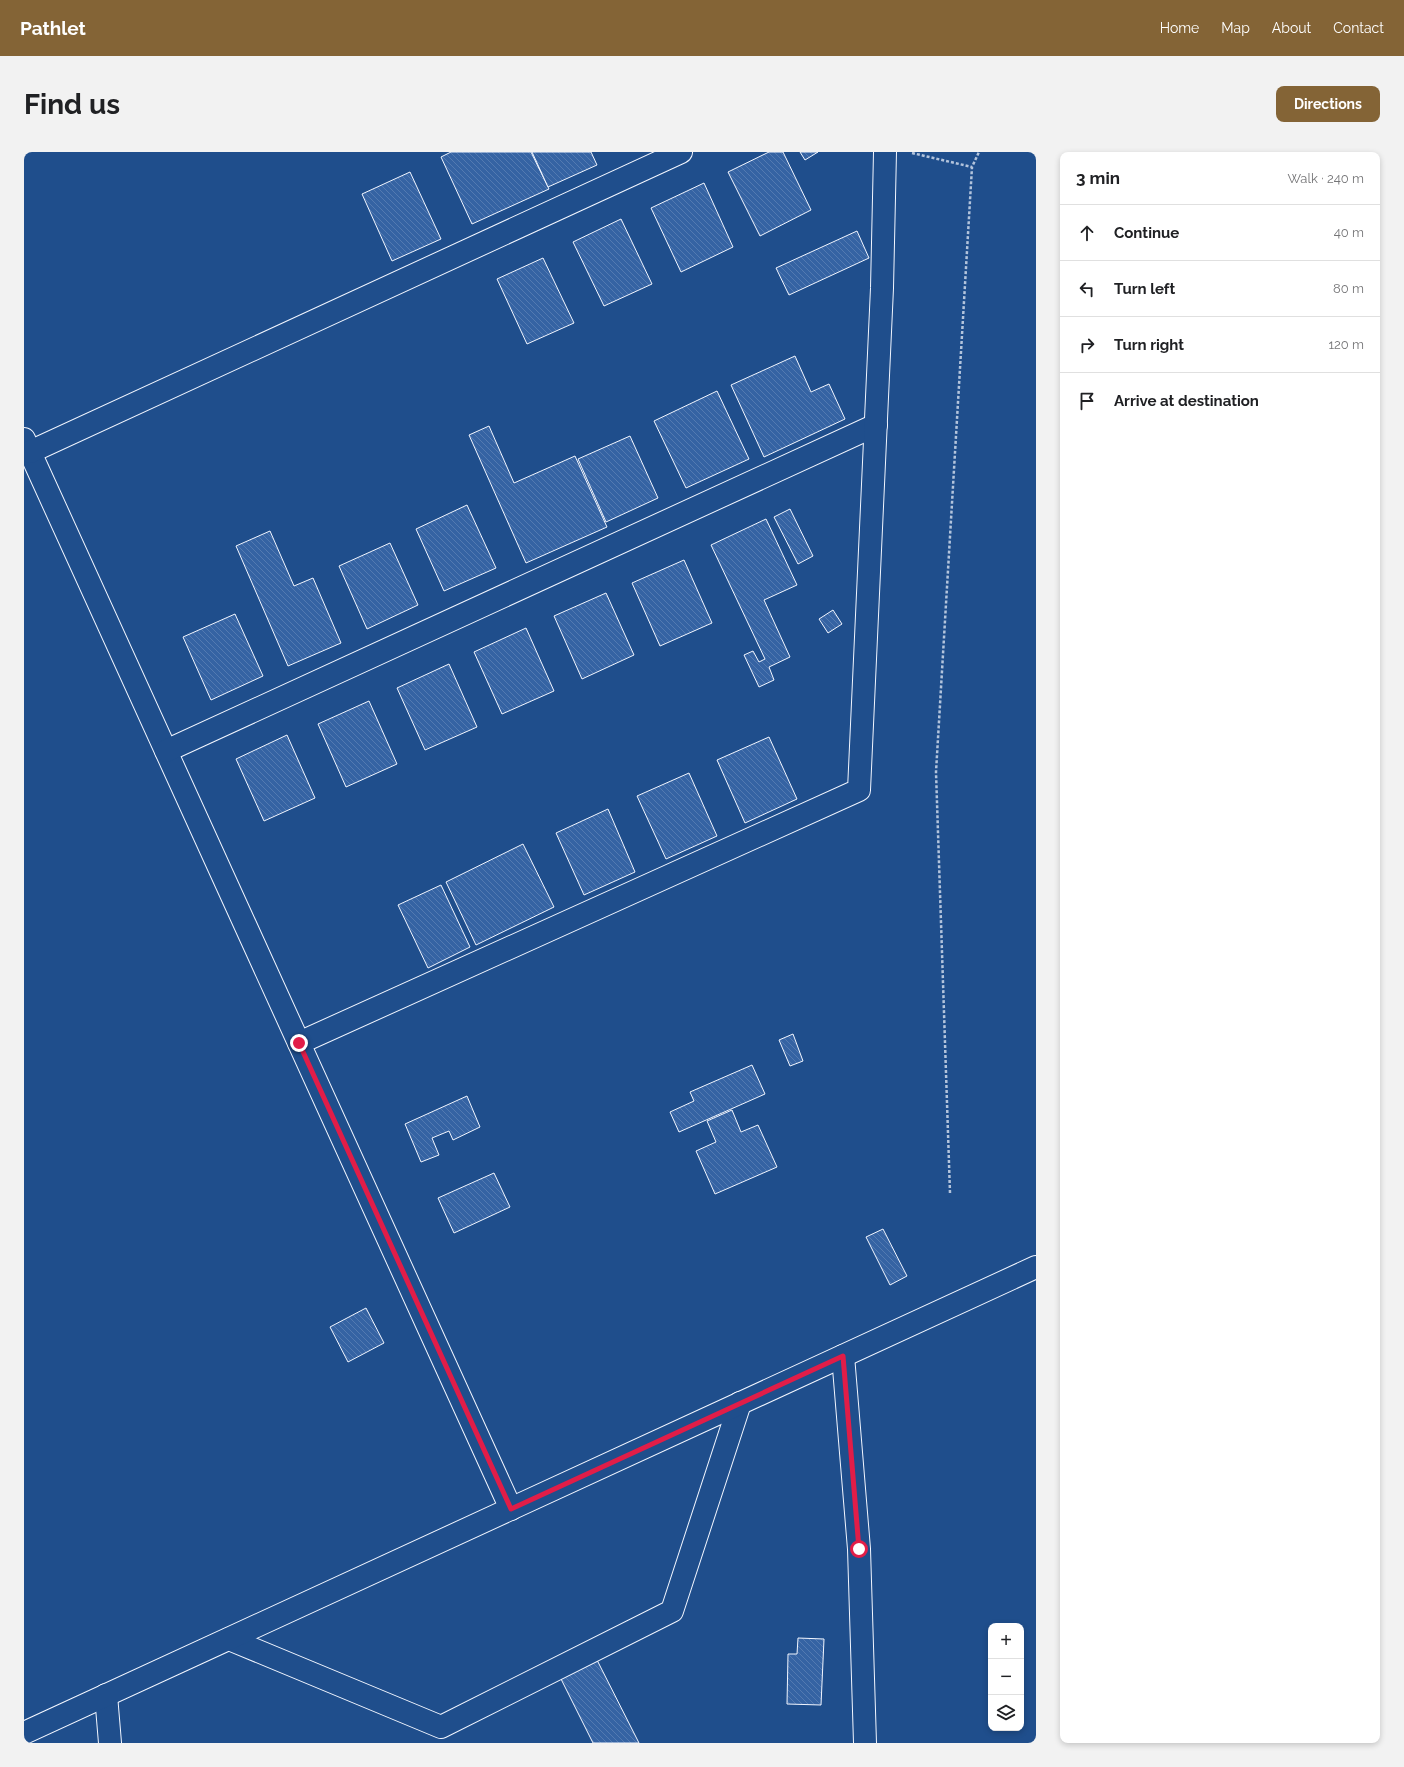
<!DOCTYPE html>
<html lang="en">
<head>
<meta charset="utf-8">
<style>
	:root { --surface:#fff; --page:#f2f2f2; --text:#202124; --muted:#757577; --line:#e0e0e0; --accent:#846436 }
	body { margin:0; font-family:Raleway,sans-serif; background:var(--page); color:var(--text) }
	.controls { position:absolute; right:12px; bottom:12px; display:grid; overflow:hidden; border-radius:8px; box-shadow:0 2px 6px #0003 }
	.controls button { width:36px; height:36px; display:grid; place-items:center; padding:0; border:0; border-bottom:1px solid var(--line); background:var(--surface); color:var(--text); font:20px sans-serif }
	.stop { position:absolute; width:12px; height:12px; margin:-9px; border:3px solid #e11d48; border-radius:50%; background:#fff }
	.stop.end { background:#e11d48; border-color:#fff; box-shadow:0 1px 4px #0008 }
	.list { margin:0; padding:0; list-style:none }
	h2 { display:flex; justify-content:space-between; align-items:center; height:52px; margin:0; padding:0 16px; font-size:17px }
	h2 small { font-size:13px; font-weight:400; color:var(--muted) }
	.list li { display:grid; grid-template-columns:26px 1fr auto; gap:12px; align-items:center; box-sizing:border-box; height:56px; padding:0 16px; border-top:1px solid var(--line) }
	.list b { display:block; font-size:15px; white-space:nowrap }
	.list em { font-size:13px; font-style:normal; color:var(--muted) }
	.icon { flex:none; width:22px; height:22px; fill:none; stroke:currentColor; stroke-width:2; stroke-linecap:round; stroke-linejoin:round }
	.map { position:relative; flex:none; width:1012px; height:1591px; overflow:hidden; border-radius:8px }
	header { display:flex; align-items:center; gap:24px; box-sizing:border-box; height:56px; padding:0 20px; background:var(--accent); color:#fff }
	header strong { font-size:19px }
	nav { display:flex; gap:22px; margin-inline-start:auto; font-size:14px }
	.intro { display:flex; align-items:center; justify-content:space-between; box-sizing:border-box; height:96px; padding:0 24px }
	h1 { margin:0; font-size:28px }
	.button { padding:10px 18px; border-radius:8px; background:var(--accent); color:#fff; font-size:14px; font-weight:700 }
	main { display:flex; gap:24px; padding:0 24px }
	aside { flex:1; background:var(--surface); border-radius:8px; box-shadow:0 2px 6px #0003 }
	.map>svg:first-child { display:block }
	.building { fill:url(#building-back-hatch); stroke:#f2f6ff }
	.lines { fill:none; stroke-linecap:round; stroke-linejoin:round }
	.minor-casing { stroke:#f2f6ff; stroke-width:24 }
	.major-casing { stroke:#f2f6ff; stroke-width:24 }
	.path { stroke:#b3c4dc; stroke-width:2.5; stroke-dasharray:3 2; stroke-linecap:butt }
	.minor { stroke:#1f4e8c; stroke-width:22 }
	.major { stroke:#1f4e8c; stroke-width:22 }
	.route { stroke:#e11d48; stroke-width:5 }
</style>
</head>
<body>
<header>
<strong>Pathlet</strong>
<nav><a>Home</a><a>Map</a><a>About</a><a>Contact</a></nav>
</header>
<div class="intro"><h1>Find us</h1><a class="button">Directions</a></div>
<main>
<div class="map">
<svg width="1012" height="1591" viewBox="0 0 1012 1591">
	<defs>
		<pattern id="building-back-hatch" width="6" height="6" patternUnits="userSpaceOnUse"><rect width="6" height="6" fill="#3563a3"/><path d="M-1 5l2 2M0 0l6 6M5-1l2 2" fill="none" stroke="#537ab1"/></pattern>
	</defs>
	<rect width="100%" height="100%" fill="#1f4e8c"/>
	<g class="building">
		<path d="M 427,0 L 507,0 L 525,37 L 448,72 L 417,5 Z"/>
		<path d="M 508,0 L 567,0 L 573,13 L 524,35 Z"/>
		<path d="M 745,0 L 759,0 L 787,58 L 736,84 L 704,20 Z"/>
		<path d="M 776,0 L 794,0 L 781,8 Z"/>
		<path d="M 386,20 L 417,87 L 368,109 L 338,42 Z"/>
		<path d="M 680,31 L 709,95 L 657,120 L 627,56 Z"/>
		<path d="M 597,67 L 628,132 L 580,154 L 549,90 Z"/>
		<path d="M 833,79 L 845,106 L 765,143 L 752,116 Z"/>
		<path d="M 519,106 L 550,171 L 503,192 L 473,127 Z"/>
		<path d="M 771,204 L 787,240 L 805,232 L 821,267 L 740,305 L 707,233 Z"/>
		<path d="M 693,239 L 725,307 L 662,336 L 630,269 Z"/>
		<path d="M 465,274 L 490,331 L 551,304 L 583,375 L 502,411 L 445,283 Z"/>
		<path d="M 606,284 L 634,346 L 582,370 L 554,307 Z"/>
		<path d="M 443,353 L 472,416 L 420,439 L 392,377 Z"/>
		<path d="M 766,357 L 789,404 L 774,412 L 750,365 Z"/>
		<path d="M 742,367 L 773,433 L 740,448 L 766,505 L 745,515 L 750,528 L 735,535 L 720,503 L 729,499 L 735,510 L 741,507 L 687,393 Z"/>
		<path d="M 246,379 L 270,434 L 289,426 L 317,491 L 264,514 L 212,394 Z"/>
		<path d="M 366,391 L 394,453 L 343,477 L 315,414 Z"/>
		<path d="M 660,408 L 688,471 L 636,494 L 608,431 Z"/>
		<path d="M 582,441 L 610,503 L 558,527 L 530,464 Z"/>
		<path d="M 809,458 L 818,472 L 804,481 L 795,467 Z"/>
		<path d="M 211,462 L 239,524 L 187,548 L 159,485 Z"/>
		<path d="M 502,476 L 530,539 L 478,562 L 450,500 Z"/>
		<path d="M 425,512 L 453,575 L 401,598 L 373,536 Z"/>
		<path d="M 345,549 L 373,612 L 322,635 L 294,572 Z"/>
		<path d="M 263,583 L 291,646 L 240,669 L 212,607 Z"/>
		<path d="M 745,585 L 773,647 L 721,671 L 693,608 Z"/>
		<path d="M 665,621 L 693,684 L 642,707 L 613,644 Z"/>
		<path d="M 584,657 L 611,720 L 560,743 L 532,681 Z"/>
		<path d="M 499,692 L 530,755 L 452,793 L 422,730 Z"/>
		<path d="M 417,733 L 446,795 L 404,816 L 374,753 Z"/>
		<path d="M 769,882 L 779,909 L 766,914 L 755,888 Z"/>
		<path d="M 728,913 L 741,942 L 655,980 L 646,960 L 670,949 L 666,940 Z"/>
		<path d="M 443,944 L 456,975 L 429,988 L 425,979 L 408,986 L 415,1003 L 397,1010 L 381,972 Z"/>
		<path d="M 708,958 L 717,980 L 734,973 L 753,1015 L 691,1042 L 672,999 L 692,990 L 683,969 Z"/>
		<path d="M 470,1021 L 486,1055 L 430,1081 L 414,1046 Z"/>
		<path d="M 859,1077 L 883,1124 L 866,1133 L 842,1085 Z"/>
		<path d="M 342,1156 L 360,1191 L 324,1210 L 306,1175 Z"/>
		<path d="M 774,1486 L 800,1487 L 797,1553 L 763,1552 L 764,1502 L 773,1502 Z"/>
		<path d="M 572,1506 L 615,1591 L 569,1591 L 536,1525 Z"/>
	</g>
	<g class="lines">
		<defs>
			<g id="minor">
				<path d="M 0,287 L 487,1357"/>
				<path d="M 6,300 L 657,0"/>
				<path d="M 142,599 L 852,273"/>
				<path d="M 275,891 L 835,638 L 858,136 L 861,0"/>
				<path d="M 819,1204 L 835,1397 L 841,1591"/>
				<path d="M 205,1487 L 417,1575 L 648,1459 L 716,1251"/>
				<path d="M 82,1543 L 86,1591"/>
			</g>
			<path id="major" d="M 0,1581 L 1012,1115"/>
		</defs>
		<use href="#minor" class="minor-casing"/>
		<use href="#major" class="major-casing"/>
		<g class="path">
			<path d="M 888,1 L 948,15"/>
			<path d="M 926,1041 L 912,620 L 948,15 L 955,0"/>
		</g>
		<use href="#minor" class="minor"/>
		<use href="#major" class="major"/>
	</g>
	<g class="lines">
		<path class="route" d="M 275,891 L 487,1357 L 819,1204 L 835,1397"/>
	</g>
</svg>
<div class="controls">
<button>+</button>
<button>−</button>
<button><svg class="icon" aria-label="layers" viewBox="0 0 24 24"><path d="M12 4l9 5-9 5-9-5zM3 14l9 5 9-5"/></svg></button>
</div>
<div class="stop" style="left:835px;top:1397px"></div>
<div class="stop end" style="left:275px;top:891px"></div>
</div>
<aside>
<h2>3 min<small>Walk · 240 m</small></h2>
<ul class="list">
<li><svg class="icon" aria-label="ahead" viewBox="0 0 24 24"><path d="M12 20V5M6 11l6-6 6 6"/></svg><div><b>Continue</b></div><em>40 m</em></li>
<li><svg class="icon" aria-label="left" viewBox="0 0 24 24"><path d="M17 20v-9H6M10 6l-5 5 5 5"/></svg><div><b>Turn left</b></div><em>80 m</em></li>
<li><svg class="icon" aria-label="right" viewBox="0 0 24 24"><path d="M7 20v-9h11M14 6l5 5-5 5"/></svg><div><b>Turn right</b></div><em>120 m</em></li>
<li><svg class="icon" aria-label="arrive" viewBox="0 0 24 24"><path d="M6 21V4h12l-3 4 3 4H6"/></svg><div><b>Arrive at destination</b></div></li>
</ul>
</aside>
</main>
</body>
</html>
